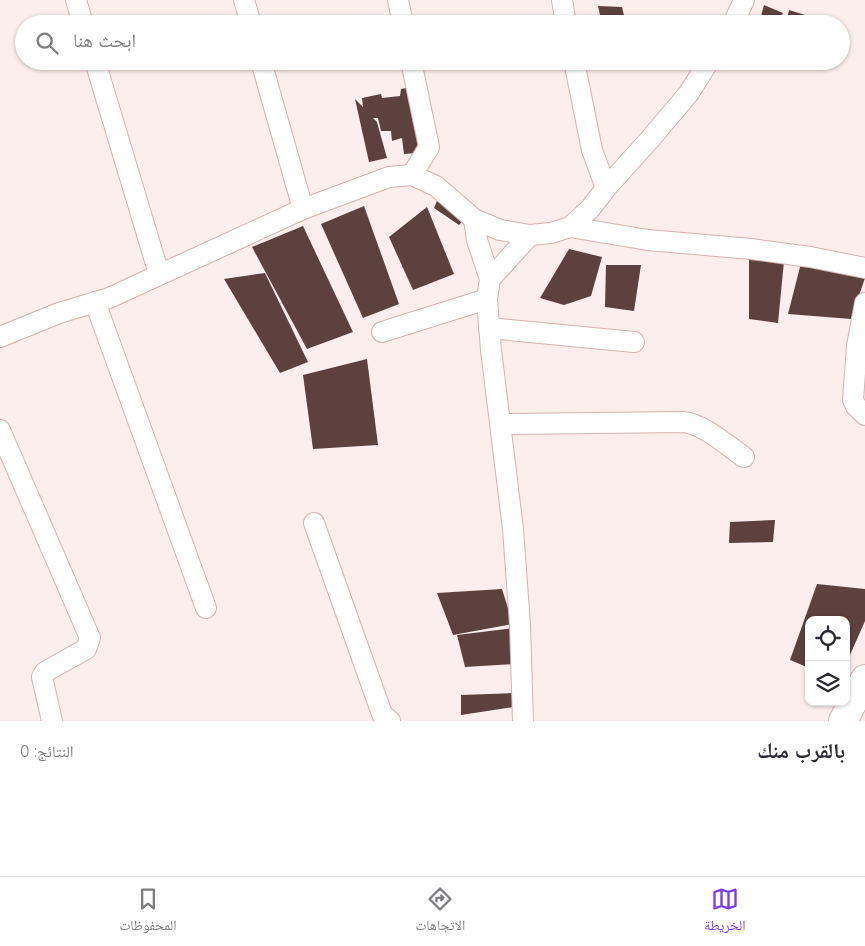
<!DOCTYPE html>
<html lang="ar">
<head>
<meta charset="utf-8">
<style>
	:root { --surface:#fff; --page:#f7f7f7; --text:#2b2b33; --muted:#7c7c81; --line:#e1e1e2; --accent:#7c3aed }
	body { margin:0; font-family:Quicksand,"Noto Naskh Arabic",sans-serif; background:var(--page); color:var(--text); direction:rtl }
	.controls { position:absolute; right:15px; bottom:15px; display:grid; overflow:hidden; border-radius:10px; box-shadow:0 1px 4px #0004 }
	.controls button { width:45px; height:45px; display:grid; place-items:center; padding:0; border:0; border-bottom:1px solid var(--line); background:var(--surface); color:var(--text); font:25px sans-serif }
	.list { margin:0; padding:0; list-style:none }
	h2 { display:flex; justify-content:space-between; align-items:center; height:65px; margin:0; padding:0 20px; font-size:21px }
	h2 small { font-size:16px; font-weight:400; color:var(--muted) }
	.icon { flex:none; width:28px; height:28px; fill:none; stroke:currentColor; stroke-width:2; stroke-linecap:round; stroke-linejoin:round }
	.map { position:relative; flex:none; width:865px; height:721px; overflow:hidden; direction:ltr }
	.search { position:absolute; background:var(--surface); box-shadow:0 1px 4px #0004; left:15px; right:15px; top:15px; height:55px; display:flex; align-items:center; gap:12px; box-sizing:border-box; padding:0 18px; border-radius:28px; color:var(--muted); font-size:19px }
	.sheet { height:155px; background:var(--surface) }
	nav { display:flex; justify-content:space-around; align-items:center; box-sizing:border-box; height:70px; border-top:1px solid var(--line); background:var(--surface); font-size:14px; color:var(--muted) }
	nav a { display:grid; justify-items:center; gap:2px }
	nav .on { color:var(--accent) }
	.map>svg:first-child { display:block }
	.building { fill:#5c413d }
	.lines { fill:none; stroke-linecap:round; stroke-linejoin:round }
	.street-casing { stroke:#d4b3ae; stroke-width:22 }
	.secondary-casing { stroke:#d4b3ae; stroke-width:30 }
	.street { stroke:#fff; stroke-width:20 }
	.secondary { stroke:#fff; stroke-width:28 }
</style>
</head>
<body>
<div class="map">
<svg width="865" height="721" viewBox="0 0 865 721">
	<rect width="100%" height="100%" fill="#fceeec"/>
	<g class="building">
		<path d="M 764,5 L 783,13 L 776,24 L 759,24 Z"/>
		<path d="M 598,6 L 622,7 L 626,24 L 602,24 Z"/>
		<path d="M 789,10 L 831,23 L 831,24 L 786,24 Z"/>
		<path d="M 412,87 L 420,134 L 416,153 L 404,154 L 402,138 L 392,141 L 391,131 L 381,131 L 378,118 L 373,118 L 377,122 L 387,158 L 369,162 L 355,99 L 363,107 L 362,98 L 381,94 L 382,98 L 400,96 L 401,89 Z"/>
		<path d="M 439,196 L 466,217 L 459,225 L 434,208 Z"/>
		<path d="M 364,206 L 399,304 L 363,318 L 321,224 Z"/>
		<path d="M 427,207 L 454,274 L 413,290 L 389,237 Z"/>
		<path d="M 303,226 L 353,332 L 307,349 L 252,247 Z"/>
		<path d="M 569,249 L 602,257 L 591,296 L 564,305 L 540,298 Z"/>
		<path d="M 749,254 L 784,261 L 778,323 L 749,319 Z"/>
		<path d="M 801,263 L 865,271 L 865,278 L 851,319 L 788,314 Z"/>
		<path d="M 606,265 L 641,265 L 634,311 L 605,307 Z"/>
		<path d="M 265,273 L 308,362 L 280,373 L 224,279 Z"/>
		<path d="M 367,359 L 378,445 L 313,449 L 303,375 Z"/>
		<path d="M 775,520 L 773,542 L 729,543 L 730,522 Z"/>
		<path d="M 817,584 L 865,589 L 865,621 L 846,664 L 846,620 L 809,620 L 809,668 L 790,660 Z"/>
		<path d="M 502,589 L 513,624 L 453,635 L 437,593 Z"/>
		<path d="M 515,628 L 515,664 L 465,667 L 457,635 Z"/>
		<path d="M 514,693 L 514,707 L 461,715 L 461,695 Z"/>
	</g>
	<g class="lines">
		<defs>
			<g id="street">
				<path d="M 76,0 L 83,24"/>
				<path d="M 244,0 L 251,24"/>
				<path d="M 398,0 L 403,24"/>
				<path d="M 562,0 L 566,24"/>
				<path d="M 733,24 L 744,0"/>
				<path d="M 95,61 L 159,274"/>
				<path d="M 261,61 L 303,209 L 389,177 L 412,175 L 436,186 L 474,219 L 500,230 L 530,235 L 551,233 L 570,227 L 590,209 L 606,188 L 651,138 L 689,93 L 709,61"/>
				<path d="M 411,61 L 429,147 L 412,175"/>
				<path d="M 574,61 L 592,150 L 606,188"/>
				<path d="M 474,219 L 477,240 L 490,279 L 487,299 L 491,350 L 513,529 L 520,625 L 523,721"/>
				<path d="M 570,227 L 648,240 L 751,249 L 810,257 L 865,268"/>
				<path d="M 490,279 L 530,235"/>
				<path d="M 95,302 L 206,608"/>
				<path d="M 865,303 L 857,346 L 853,400 L 856,406 L 865,415"/>
				<path d="M 489,328 L 634,342"/>
				<path d="M 382,332 L 487,299"/>
				<path d="M 0,337 L 59,313 L 109,298 L 303,209"/>
				<path d="M 501,424 L 684,422 C 703,424 728,446 744,457"/>
				<path d="M 0,430 L 90,638 L 86,649 L 45,672 L 42,677 L 52,721"/>
				<path d="M 314,523 L 382,714 L 390,721"/>
			</g>
			<path id="secondary" d="M 843,721 L 865,679"/>
		</defs>
		<use href="#street" class="street-casing"/>
		<use href="#secondary" class="secondary-casing"/>
		<use href="#street" class="street"/>
		<use href="#secondary" class="secondary"/>
	</g>
</svg>
<div class="controls">
<button><svg class="icon" aria-label="locate" viewBox="0 0 24 24"><circle cx="12" cy="12" r="6"/><path d="M12 2v4M12 18v4M2 12h4M18 12h4"/></svg></button>
<button><svg class="icon" aria-label="layers" viewBox="0 0 24 24"><path d="M12 4l9 5-9 5-9-5zM3 14l9 5 9-5"/></svg></button>
</div>
<div class="search"><svg class="icon" aria-label="search" viewBox="0 0 24 24"><circle cx="10" cy="10" r="6"/><path d="M15 15l6 6"/></svg>ابحث هنا</div>
</div>
<section class="sheet">
<h2>بالقرب منك<small>النتائج: 0</small></h2>
<ul class="list">
</ul>
</section>
<nav>
<a class="on"><svg class="icon" aria-label="map" viewBox="0 0 24 24"><path d="M3 6l6-2 6 2 6-2v14l-6 2-6-2-6 2zM9 4v14M15 6v14"/></svg>الخريطة</a>
<a><svg class="icon" aria-label="directions" viewBox="0 0 24 24"><path d="M12 3l9 9-9 9-9-9zM9 14v-3h6M13 9l2 2-2 2"/></svg>الاتجاهات</a>
<a><svg class="icon" aria-label="saved" viewBox="0 0 24 24"><path d="M7 4h10v16l-5-4-5 4z"/></svg>المحفوظات</a>
</nav>
</body>
</html>
